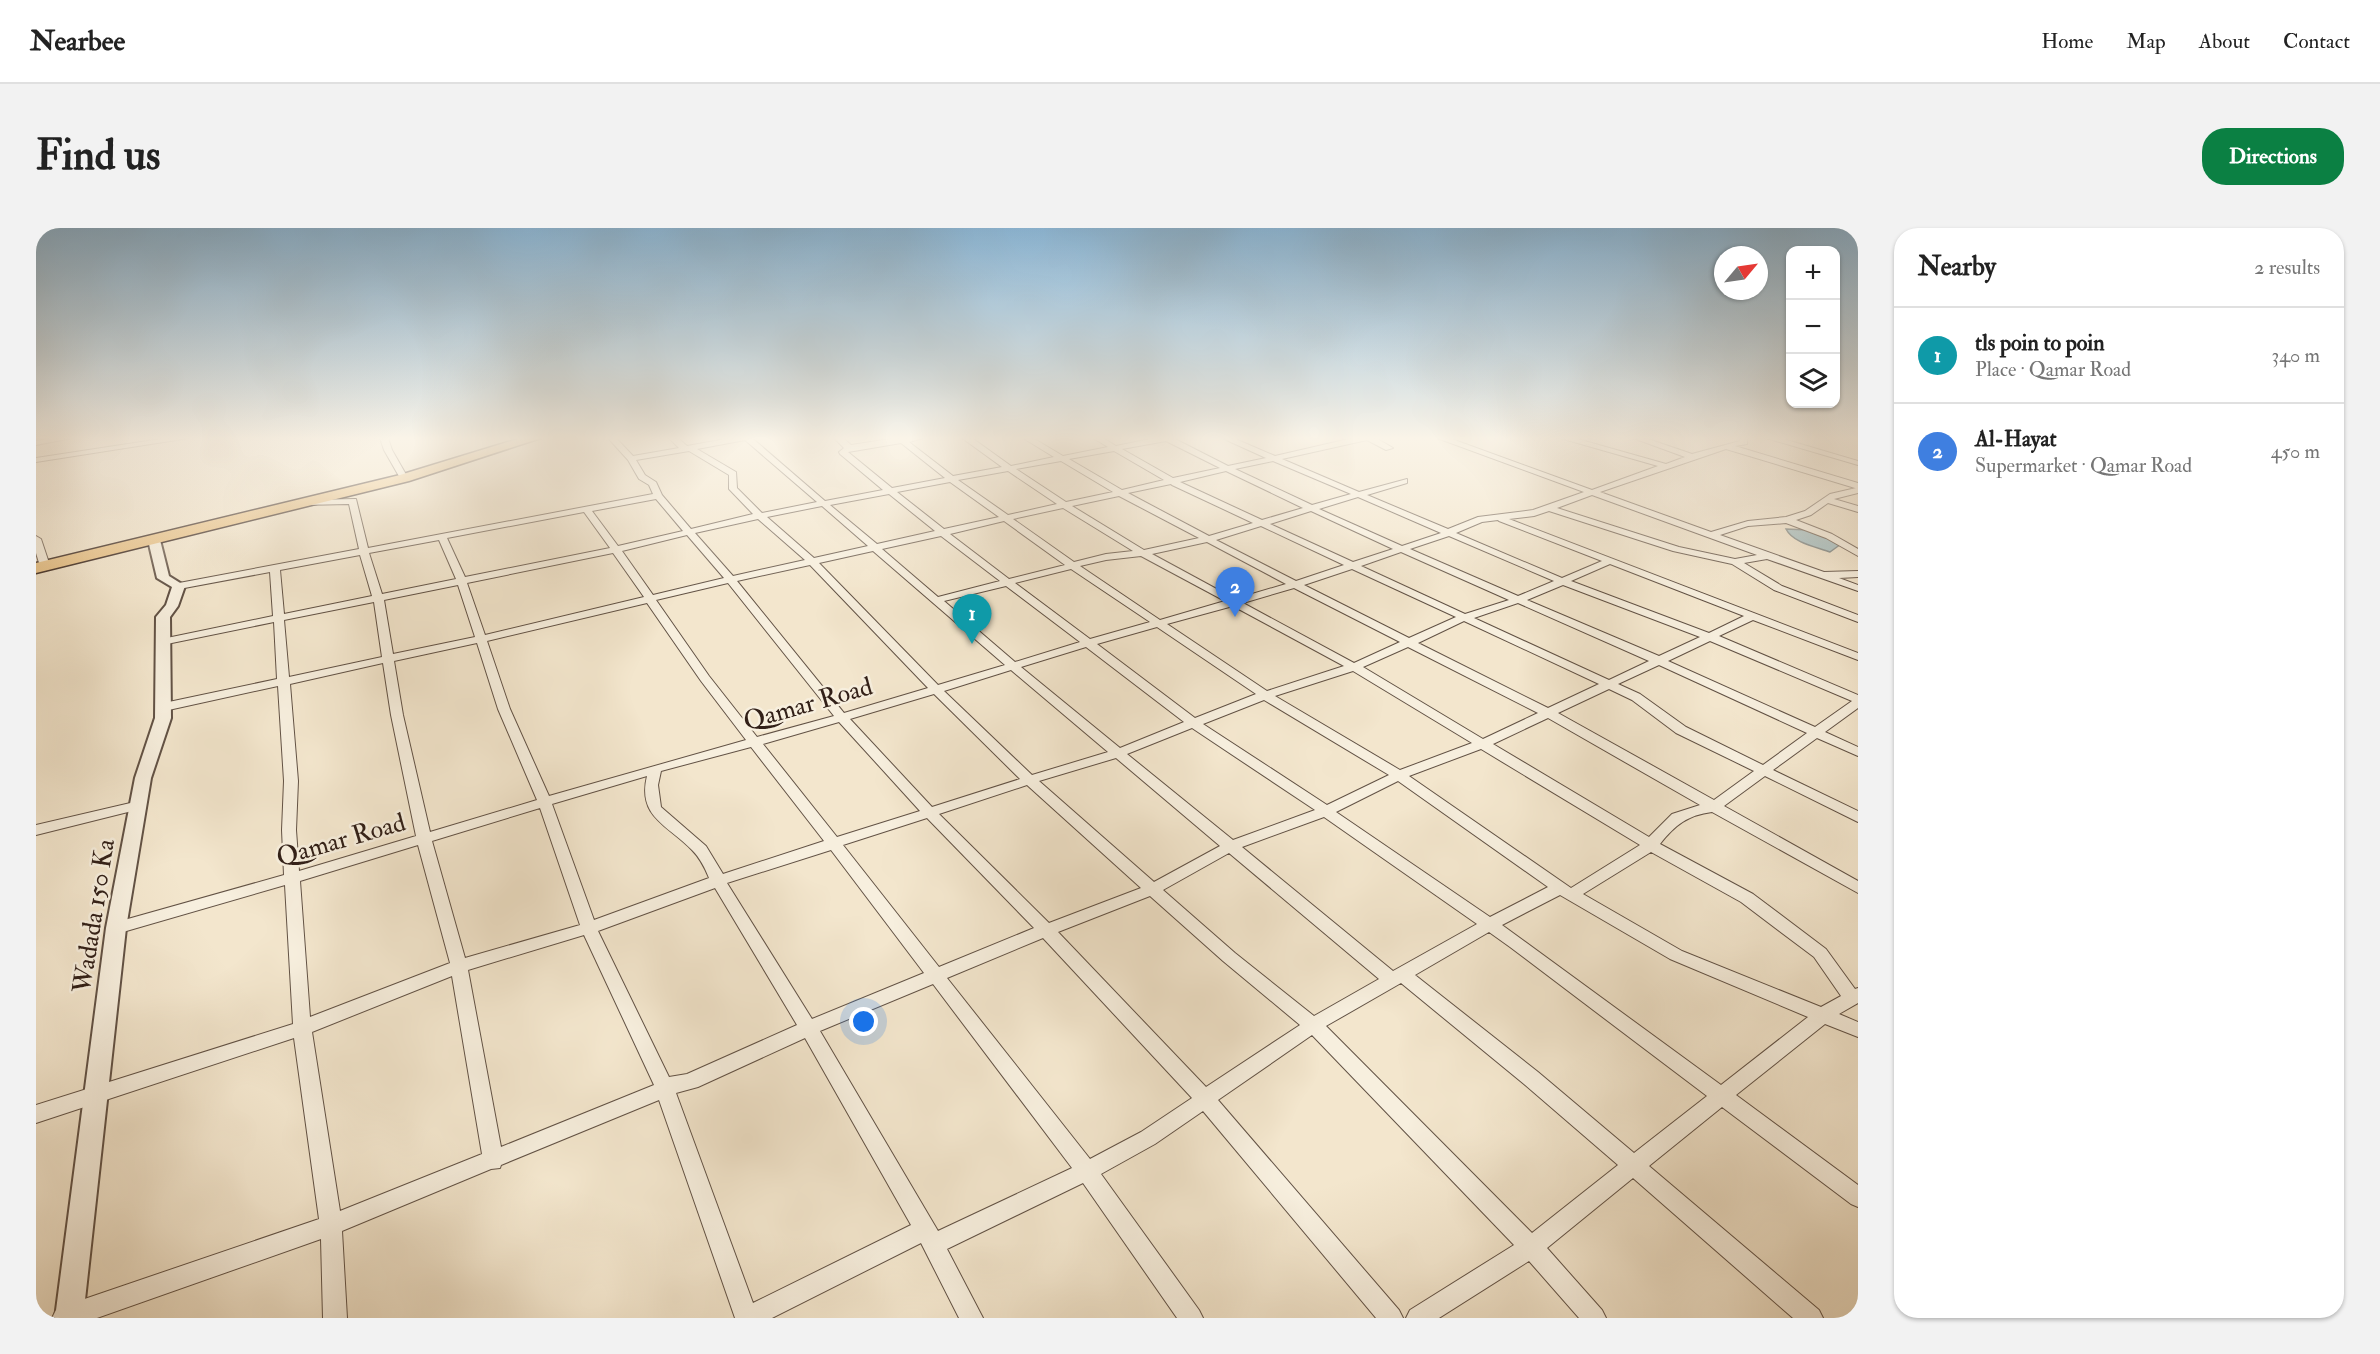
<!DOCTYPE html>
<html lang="en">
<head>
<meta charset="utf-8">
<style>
	:root { --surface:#fff; --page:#f2f2f2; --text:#222; --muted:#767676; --line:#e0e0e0; --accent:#0b8043 }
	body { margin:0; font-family:"IM FELL Double Pica",serif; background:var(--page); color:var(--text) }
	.controls { position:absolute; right:18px; top:18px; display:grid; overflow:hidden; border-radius:12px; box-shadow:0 2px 4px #0004 }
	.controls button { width:54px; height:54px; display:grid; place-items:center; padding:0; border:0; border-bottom:2px solid var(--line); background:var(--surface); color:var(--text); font:30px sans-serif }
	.compass { position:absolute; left:1678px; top:18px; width:54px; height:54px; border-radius:50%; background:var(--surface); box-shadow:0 2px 4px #0004; rotate:61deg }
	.you { position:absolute; left:828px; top:794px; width:21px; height:21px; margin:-15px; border:4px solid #fff; border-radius:50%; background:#1a73e8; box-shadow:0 0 0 9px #1a73e833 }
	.badge { display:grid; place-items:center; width:39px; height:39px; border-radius:50%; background:var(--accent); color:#fff; font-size:20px; font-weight:700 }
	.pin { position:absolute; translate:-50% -50px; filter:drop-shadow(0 2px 3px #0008) }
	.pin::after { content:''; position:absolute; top:32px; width:21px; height:18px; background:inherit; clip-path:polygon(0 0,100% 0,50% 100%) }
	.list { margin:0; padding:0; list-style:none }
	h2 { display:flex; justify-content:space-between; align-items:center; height:78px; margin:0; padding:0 24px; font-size:26px }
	h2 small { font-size:20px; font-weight:400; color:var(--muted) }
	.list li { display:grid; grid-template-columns:39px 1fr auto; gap:18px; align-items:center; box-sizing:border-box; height:96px; padding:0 24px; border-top:2px solid var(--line) }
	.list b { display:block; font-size:22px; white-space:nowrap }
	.list p { margin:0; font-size:20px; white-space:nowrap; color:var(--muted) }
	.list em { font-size:20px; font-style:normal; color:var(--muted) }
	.icon { flex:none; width:33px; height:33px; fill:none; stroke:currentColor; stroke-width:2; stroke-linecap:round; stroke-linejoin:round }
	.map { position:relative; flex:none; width:1822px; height:1090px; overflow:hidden; border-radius:24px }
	header { display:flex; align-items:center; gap:36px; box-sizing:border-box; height:84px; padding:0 30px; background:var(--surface); border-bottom:2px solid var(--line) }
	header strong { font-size:28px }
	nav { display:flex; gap:33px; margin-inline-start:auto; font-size:21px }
	.intro { display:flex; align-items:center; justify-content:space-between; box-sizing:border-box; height:144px; padding:0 36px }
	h1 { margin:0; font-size:42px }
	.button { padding:15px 27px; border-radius:24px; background:var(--accent); color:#fff; font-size:21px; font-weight:700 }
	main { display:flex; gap:36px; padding:0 36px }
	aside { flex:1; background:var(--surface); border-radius:24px; box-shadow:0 2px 4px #0004 }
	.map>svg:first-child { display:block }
	.water { fill:#a0bdc2; stroke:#747e7e; stroke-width:1.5 }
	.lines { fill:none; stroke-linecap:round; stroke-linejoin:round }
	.minor-casing { stroke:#625245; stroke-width:2 }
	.tertiary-casing { stroke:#625245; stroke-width:4 }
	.trunk-casing { stroke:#322018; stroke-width:3 }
	.minor { fill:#f7efde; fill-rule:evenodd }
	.tertiary { fill:#f7efde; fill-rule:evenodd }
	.trunk { fill:#eac386; fill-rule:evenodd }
	.labels { text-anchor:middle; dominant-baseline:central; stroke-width:5; stroke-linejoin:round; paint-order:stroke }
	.street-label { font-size:26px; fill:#322018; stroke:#f7efde }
</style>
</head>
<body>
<header>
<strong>Nearbee</strong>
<nav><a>Home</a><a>Map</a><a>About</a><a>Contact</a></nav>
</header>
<div class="intro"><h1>Find us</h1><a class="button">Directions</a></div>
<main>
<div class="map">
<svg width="1822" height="1090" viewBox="0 0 1822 1090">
	<rect width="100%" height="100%" fill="#f3e6cd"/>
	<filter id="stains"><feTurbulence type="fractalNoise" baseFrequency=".00333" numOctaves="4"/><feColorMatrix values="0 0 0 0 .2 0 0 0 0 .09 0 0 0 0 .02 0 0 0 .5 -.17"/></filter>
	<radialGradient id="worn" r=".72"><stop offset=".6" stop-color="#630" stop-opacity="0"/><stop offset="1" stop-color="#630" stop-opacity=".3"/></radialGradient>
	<path class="water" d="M 1750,301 L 1772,302 L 1805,316 L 1794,324 C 1780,319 1757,315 1750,301 Z"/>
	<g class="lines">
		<defs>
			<g id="minor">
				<path d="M 15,210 L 36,210 L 0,217 L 0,213 Z"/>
				<path d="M 131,210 L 153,210 L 0,234 L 0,230 Z"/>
				<path d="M 344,210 L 352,210 L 356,222 L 372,250 L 371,252 L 364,250 L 348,222 Z"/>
				<path d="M 572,210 L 580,210 L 597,228 L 643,220 L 633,210 L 642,210 L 651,218 L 695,210 L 716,210 L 789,273 L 847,262 L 804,226 L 803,224 L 808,220 L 798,210 L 807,210 L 815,217 L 860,210 L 887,210 L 873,214 L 917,248 L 966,239 L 926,210 L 936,210 L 975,238 L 1018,229 L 987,210 L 997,210 L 1027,228 L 1072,219 L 1057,210 L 1067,210 L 1080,218 L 1119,210 L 1137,210 L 1192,238 L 1230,230 L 1186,210 L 1197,210 L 1239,228 L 1317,210 L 1340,210 L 1357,220 L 1350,222 L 1331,212 L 1246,231 L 1323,264 L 1371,251 L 1371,255 L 1331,267 L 1412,301 L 1442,289 L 1497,282 L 1548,264 L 1401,210 L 1413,210 L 1556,262 L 1622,238 L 1524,210 L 1538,210 L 1630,236 L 1649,229 L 1597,210 L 1609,210 L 1656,226 L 1704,213 L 1703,210 L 1711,210 L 1711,216 L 1699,218 L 1822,255 L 1822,265 L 1798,271 L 1822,278 L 1822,284 L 1792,275 L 1775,287 L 1760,292 L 1796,306 L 1822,321 L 1822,328 L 1790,310 L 1750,295 L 1712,298 L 1684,307 L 1788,344 L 1822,343 L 1822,349 L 1803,350 L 1822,357 L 1822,363 L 1731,331 L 1708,335 L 1746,358 L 1822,387 L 1822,394 L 1738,362 L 1696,336 L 1637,323 L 1513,283 L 1498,288 L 1473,291 L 1822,425 L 1822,432 L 1717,392 L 1683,408 L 1822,467 L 1822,480 L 1789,504 L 1822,519 L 1822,528 L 1781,510 L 1737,542 L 1822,583 L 1822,594 L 1729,548 L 1688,578 L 1822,653 L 1822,665 L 1676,584 C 1652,587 1639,597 1624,616 L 1717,666 L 1790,721 L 1819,761 L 1822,760 L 1822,775 L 1803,786 L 1822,794 L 1822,809 L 1789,796 L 1700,867 L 1822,957 L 1822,979 L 1815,976 L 1686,879 L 1613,938 L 1783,1082 L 1787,1090 L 1757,1090 L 1597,950 L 1511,1020 L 1566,1082 L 1570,1090 L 1543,1090 L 1493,1033 L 1403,1090 L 1370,1090 L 1374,1082 L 1478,1017 L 1276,807 L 1182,872 L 1363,1082 L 1367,1090 L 1340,1090 L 1167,883 L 1119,916 L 1065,946 L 1163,1082 L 1167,1090 L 1141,1090 L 1047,955 L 911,1021 L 947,1090 L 923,1090 L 885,1015 L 736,1090 L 699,1090 L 623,872 L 465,937 L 464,940 L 455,941 L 306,1003 L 311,1090 L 287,1090 L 285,1011 L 61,1090 L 16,1090 L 20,1082 L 28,1078 L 283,991 L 258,810 L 0,895 L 0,877 L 257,796 L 249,657 L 80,706 L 74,704 L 72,700 L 74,696 L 248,647 L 246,602 L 248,553 L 242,458 L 128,483 L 122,479 L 128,475 L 241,451 L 238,394 L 126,417 L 120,414 L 126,411 L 237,388 L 234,344 L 143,361 L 138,358 L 143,355 L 323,321 L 313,276 L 267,277 L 266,275 L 270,272 L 320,271 L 332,320 L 617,266 L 613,257 L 603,251 L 592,232 ZM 709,212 L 781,274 L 726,285 L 701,260 L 700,244 L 661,221 ZM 1130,213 L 1184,240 L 1137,250 L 1086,221 ZM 865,215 L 909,250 L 856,260 L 812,224 ZM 1690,221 L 1819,260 L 1820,260 L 1794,266 L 1769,283 L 1750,289 L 1712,293 L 1675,304 L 1564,264 ZM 653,223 L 693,247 L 693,261 L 717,286 L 655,301 L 626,267 L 620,254 L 609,247 L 600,232 ZM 1078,223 L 1128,252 L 1086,262 L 1033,231 ZM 1025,233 L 1077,264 L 1030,274 L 980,241 ZM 1237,233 L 1315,266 L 1276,277 L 1199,241 ZM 972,243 L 1021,276 L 972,287 L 922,252 ZM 1190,243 L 1267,280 L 1226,292 L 1144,254 ZM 914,254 L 963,289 L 908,301 L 861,264 ZM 1135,256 L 1136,257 L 1217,295 L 1173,308 L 1092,265 ZM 853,266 L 899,303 L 841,316 L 794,277 ZM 1556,267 L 1721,327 L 1699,331 L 1643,319 L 1521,280 ZM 1083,268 L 1163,310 L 1108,322 L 1036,278 ZM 1322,269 L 1405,305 L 1366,318 L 1283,281 ZM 620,271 L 647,303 L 582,318 L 556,283 ZM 786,278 L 832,318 L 778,330 L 731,289 ZM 1027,280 L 1097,323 L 1070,326 L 1038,334 L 977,291 ZM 1275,283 L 1357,321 L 1317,334 L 1234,296 ZM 548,284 L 574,320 L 429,349 L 411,310 ZM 722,291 L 769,332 L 697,348 L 659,305 ZM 1462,292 L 1463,293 L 1566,333 L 1526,350 L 1420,305 L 1446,294 ZM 968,293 L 1029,337 L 973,351 L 914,306 ZM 1225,298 L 1308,337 L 1260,353 L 1180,312 ZM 651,307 L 688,350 L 617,367 L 586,323 ZM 905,308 L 964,353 L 902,369 L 846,321 ZM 1413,308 L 1518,353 L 1482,368 L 1374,321 ZM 403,312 L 420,351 L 346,366 L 333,325 ZM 1171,314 L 1250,356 L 1199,371 L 1116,326 ZM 837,323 L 969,437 L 902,457 L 783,335 ZM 1365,324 L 1473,372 L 1429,386 L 1325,338 ZM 577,325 L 608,369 L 449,407 L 431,355 ZM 324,327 L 336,368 L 248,386 L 244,342 ZM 1105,328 L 1189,373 L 1124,392 L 1044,338 L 1070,332 ZM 1574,336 L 1708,388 L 1673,405 L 1535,353 ZM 774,337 L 892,460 L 808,485 L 701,353 ZM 1035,341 L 1114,394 L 1054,411 L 979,355 ZM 1316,341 L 1420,389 L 1373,410 L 1268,357 ZM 692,355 L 798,488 L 721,509 L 673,448 L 620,372 ZM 422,357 L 439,409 L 357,426 L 348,372 ZM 1527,357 L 1664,409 L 1623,428 L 1491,372 ZM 970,358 L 1044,414 L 979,434 L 908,373 ZM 1258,360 L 1364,414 L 1318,435 L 1207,375 ZM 338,374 L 346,429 L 253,449 L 248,392 ZM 611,375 L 665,453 L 710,512 L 513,568 L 474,481 L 451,413 ZM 1482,375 L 1613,433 L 1573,452 L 1438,390 ZM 1197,378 L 1308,438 L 1231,463 L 1131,396 ZM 1428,393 L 1563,456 L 1512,480 L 1382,415 ZM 1121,399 L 1220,466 L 1159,490 L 1061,416 ZM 1674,413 L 1816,473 L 1779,499 L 1632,433 ZM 441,415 L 462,481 L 501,572 L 394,604 L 367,487 L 358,433 ZM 1050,419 L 1148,494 L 1084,520 L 985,439 ZM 1372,419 L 1502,485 L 1447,511 L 1327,439 ZM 347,435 L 355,487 L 380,608 L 263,643 L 260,602 L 262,553 L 254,456 ZM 1623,437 L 1771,505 L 1727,537 L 1650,499 L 1604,466 L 1582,456 ZM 975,442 L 1072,524 L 996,547 L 908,463 ZM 1317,443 L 1436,515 L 1364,542 L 1239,468 ZM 1573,461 L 1596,472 L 1640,505 L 1718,543 L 1678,572 L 1522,485 ZM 898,466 L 984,551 L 896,579 L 814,491 ZM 1228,472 L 1353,547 L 1291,577 L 1167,496 ZM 1512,490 L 1664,577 L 1636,586 L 1613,609 L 1457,516 ZM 803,494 L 884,583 L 801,609 L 727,516 ZM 1156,500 L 1279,582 L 1197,612 L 1091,526 ZM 715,519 L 788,613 L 687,646 L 670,618 L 625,579 L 622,557 L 625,543 ZM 1445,521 L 1604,617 L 1535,660 L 1373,548 ZM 1080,530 L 1184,618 L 1118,654 L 1003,553 ZM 611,548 C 601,589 632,597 656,622 C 664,630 669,640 673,650 L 558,692 L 516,576 ZM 1362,553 L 1512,659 L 1454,689 L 1300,584 ZM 991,557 L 1105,660 L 1013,695 L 903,586 ZM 504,580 L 544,697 L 429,730 L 396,613 ZM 1288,589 L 1441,696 L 1357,743 L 1206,619 ZM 891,590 L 998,700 L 903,739 L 807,617 ZM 382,617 L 414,735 L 274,789 L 264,653 ZM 795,622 L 888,745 L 776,791 L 691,655 ZM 1615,624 L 1705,674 L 1778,729 L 1805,768 L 1785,779 L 1646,723 L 1547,666 ZM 1193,625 L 1343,751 L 1278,788 L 1199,725 L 1127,662 ZM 679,660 L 761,797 L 651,846 L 633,849 L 562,703 ZM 1524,667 L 1634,731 L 1772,789 L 1685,857 L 1466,697 ZM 1114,668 L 1187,733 L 1264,797 L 1170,859 L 1022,704 ZM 1453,704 L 1474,719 L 1671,868 L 1598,925 L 1502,844 L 1379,747 ZM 548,707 L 618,857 L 465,919 L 432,742 ZM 1007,710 L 1156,870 L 1105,904 L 1054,931 L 911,750 ZM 416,748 L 446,926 L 304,983 L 276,804 ZM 1365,755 L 1488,856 L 1582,937 L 1496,1005 L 1290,798 ZM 897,756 L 1036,940 L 902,1003 L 784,803 ZM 769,810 L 875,997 L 717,1075 L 640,865 L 662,859 Z"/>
				<path d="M 1730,210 L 1744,210 L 1822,233 L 1822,237 Z"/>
				<path d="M 0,308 L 5,311 L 14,338 L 12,340 L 4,338 L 0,325 Z"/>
				<path d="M 103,573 L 110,577 L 108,580 L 0,607 L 0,597 Z"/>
			</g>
			<path id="tertiary" d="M 118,309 L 124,312 L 133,348 L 149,358 L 142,378 L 134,389 L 135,490 L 115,550 L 90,700 L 47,1090 L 19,1090 L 70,700 L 99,550 L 119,490 L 120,389 L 130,377 L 136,359 L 121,350 L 112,312 Z"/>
			<path id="trunk" d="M 485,210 L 505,210 L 373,253 L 0,345 L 0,335 L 364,247 Z"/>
		</defs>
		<use href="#minor" class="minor-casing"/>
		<use href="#tertiary" class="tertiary-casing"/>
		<use href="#trunk" class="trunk-casing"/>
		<use href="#minor" class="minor"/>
		<use href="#tertiary" class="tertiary"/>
		<use href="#trunk" class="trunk"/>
	</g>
	<linearGradient id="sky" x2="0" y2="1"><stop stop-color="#8bb8d9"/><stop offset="0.58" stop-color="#faf4e8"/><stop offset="1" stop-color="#faf4e8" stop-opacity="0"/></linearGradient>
	<rect width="1822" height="363" fill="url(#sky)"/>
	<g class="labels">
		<g class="street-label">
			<text transform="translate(772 476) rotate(-16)">Qamar Road</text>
			<text transform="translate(305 612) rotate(-16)">Qamar Road</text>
			<text transform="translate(58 688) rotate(-81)">Wadada 150 Ka</text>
		</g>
	</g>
	<rect width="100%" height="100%" filter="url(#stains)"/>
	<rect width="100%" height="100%" fill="url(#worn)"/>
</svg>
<div class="controls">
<button>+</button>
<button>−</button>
<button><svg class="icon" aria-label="layers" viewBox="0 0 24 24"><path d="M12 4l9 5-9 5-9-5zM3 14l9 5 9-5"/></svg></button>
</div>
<svg class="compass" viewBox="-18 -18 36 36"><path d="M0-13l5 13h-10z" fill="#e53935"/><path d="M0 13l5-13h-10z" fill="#767676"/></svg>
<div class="you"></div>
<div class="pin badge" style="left:936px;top:416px;background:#0f9aa8">1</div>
<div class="pin badge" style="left:1199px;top:389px;background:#3f7fe0">2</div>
</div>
<aside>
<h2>Nearby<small>2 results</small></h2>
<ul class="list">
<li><span class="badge" style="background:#0f9aa8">1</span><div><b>tls poin to poin</b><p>Place · Qamar Road</p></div><em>340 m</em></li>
<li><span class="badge" style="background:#3f7fe0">2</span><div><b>Al-Hayat</b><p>Supermarket · Qamar Road</p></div><em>450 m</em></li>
</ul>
</aside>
</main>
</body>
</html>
